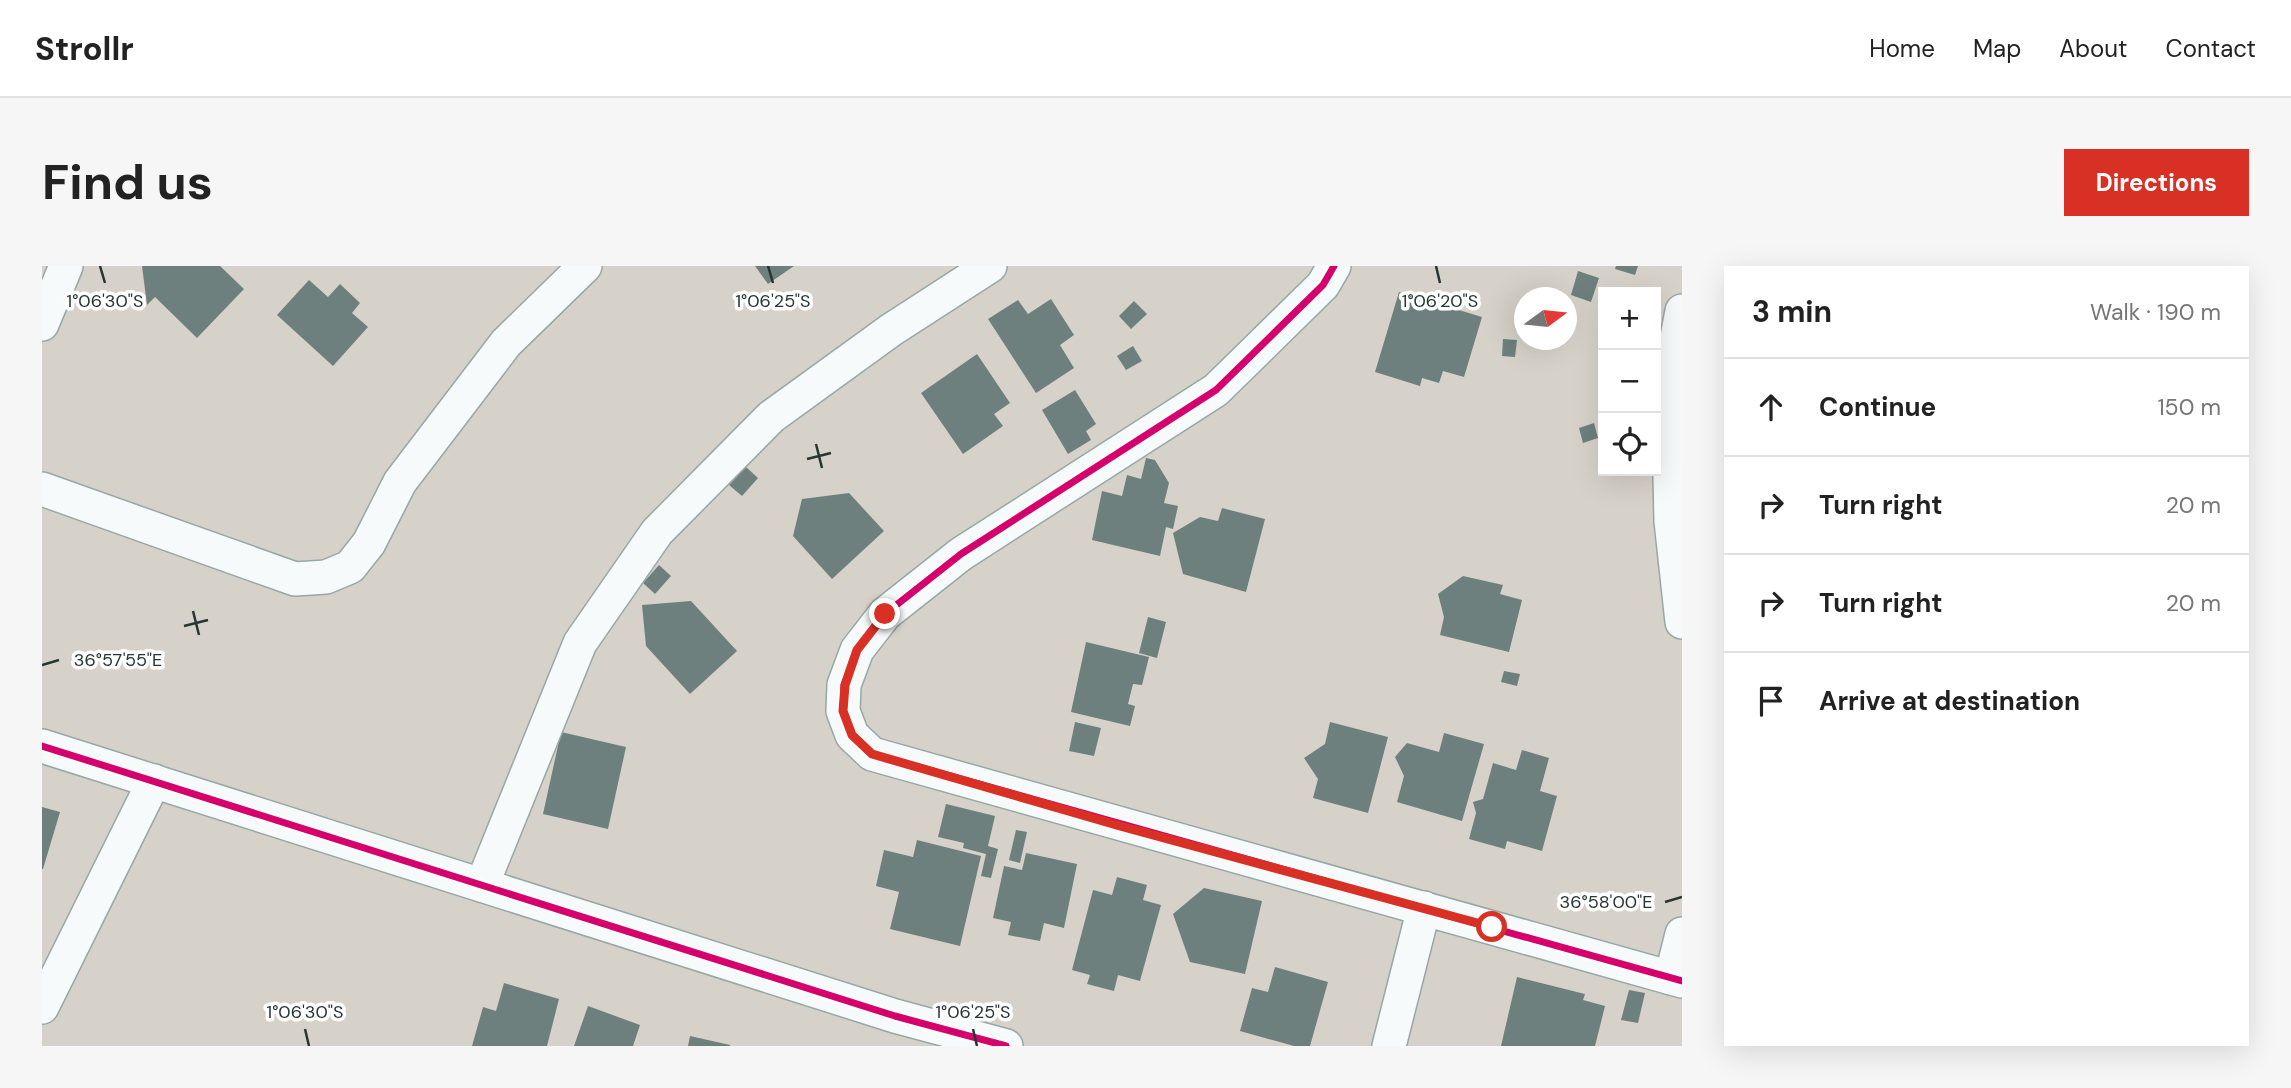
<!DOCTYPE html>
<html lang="en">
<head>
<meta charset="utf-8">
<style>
	:root { --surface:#fff; --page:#f6f6f6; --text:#222; --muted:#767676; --line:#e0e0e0; --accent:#d93025 }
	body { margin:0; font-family:"DM Sans",sans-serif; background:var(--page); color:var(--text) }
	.controls { position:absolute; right:21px; top:21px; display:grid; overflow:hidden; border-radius:0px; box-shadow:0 7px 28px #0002 }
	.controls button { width:63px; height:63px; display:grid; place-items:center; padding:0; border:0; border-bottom:2px solid var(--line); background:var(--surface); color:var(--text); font:35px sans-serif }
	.compass { position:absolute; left:1472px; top:21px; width:63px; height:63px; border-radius:50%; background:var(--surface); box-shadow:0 7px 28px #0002; rotate:75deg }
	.stop { position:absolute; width:21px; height:21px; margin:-16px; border:5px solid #d93025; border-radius:50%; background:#fff }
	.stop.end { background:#d93025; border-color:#fff; box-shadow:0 2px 7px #0008 }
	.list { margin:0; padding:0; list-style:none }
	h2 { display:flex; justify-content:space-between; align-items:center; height:91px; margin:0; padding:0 28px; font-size:30px }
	h2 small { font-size:23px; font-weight:400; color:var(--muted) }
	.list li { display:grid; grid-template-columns:46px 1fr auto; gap:21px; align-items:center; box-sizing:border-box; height:98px; padding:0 28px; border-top:2px solid var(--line) }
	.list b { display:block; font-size:26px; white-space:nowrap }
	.list em { font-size:23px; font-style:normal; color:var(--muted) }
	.icon { flex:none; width:38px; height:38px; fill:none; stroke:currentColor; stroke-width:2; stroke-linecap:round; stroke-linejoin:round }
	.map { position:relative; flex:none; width:1640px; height:780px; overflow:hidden; border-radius:0px }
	header { display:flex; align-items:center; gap:42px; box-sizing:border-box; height:98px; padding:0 35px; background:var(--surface); border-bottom:2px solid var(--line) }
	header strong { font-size:33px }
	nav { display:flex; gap:38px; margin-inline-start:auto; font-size:24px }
	.intro { display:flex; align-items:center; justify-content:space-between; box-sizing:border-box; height:168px; padding:0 42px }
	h1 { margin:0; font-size:49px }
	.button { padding:18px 32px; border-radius:0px; background:var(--accent); color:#fff; font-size:24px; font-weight:700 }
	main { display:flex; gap:42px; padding:0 42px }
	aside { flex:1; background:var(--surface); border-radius:0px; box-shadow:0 7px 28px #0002 }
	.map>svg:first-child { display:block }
	.green { fill:#d7d2c9; fill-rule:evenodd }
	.building { fill:#6d807d }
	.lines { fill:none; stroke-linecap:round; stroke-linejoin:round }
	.minor-casing { stroke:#96a8a5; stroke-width:36 }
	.minor { stroke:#f7fafa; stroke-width:33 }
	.cycleway-casing { stroke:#fff; stroke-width:11 }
	.cycleway { stroke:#d6006c; stroke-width:7 }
	.route { stroke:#d93025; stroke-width:9 }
	.ticks { fill:none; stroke:#253633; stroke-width:2.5 }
	.ticks-label { font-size:18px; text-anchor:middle; fill:#253633; stroke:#fff; stroke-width:7; stroke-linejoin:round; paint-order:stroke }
</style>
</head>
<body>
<header>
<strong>Strollr</strong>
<nav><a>Home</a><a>Map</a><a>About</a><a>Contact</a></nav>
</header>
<div class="intro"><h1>Find us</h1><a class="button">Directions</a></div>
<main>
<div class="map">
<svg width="1640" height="780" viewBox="0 0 1640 780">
	<rect width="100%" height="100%" fill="#c9e0dd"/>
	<path class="green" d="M 0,0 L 1640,0 L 1640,780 L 0,780 ZM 1561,26 L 1614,26 L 1614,205 L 1561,205 ZM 1482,32 L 1524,32 L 1524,74 L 1482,74 Z"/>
	<g class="building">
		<path d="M 100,0 L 178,0 L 202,23 L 155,72 L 113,31 L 105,39 Z"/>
		<path d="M 713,0 L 752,0 L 726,18 Z"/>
		<path d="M 1574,0 L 1596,0 L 1593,9 L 1573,3 Z"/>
		<path d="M 1536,5 L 1557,12 L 1549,36 L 1529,29 Z"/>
		<path d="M 267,14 L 286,31 L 298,18 L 318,37 L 310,47 L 326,61 L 291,100 L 235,49 Z"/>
		<path d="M 1357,26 L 1440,51 L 1422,111 L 1401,105 L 1397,117 L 1380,112 L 1378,120 L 1333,106 Z"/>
		<path d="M 1009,33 L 1032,69 L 1018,79 L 1032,102 L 994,127 L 946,53 L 976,34 L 986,48 Z"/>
		<path d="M 1092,35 L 1105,48 L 1089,63 L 1077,50 Z"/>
		<path d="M 1461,73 L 1475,74 L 1473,91 L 1460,90 Z"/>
		<path d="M 1091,80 L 1100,95 L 1084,104 L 1075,90 Z"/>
		<path d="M 935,88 L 968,137 L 952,148 L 961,160 L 921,188 L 879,127 Z"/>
		<path d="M 1033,124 L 1054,158 L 1044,165 L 1049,174 L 1026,188 L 1000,144 Z"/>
		<path d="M 1552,157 L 1556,172 L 1541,177 L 1537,162 Z"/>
		<path d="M 1104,192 L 1113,194 L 1127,217 L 1122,237 L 1136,240 L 1131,263 L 1124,261 L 1118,290 L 1050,274 L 1060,225 L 1080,230 L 1085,209 L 1099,213 Z"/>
		<path d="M 704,201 L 716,212 L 700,230 L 687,219 Z"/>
		<path d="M 807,227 L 842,265 L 790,313 L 751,270 L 760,233 Z"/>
		<path d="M 1180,242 L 1223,253 L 1204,326 L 1141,308 L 1131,267 L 1158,251 L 1176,255 Z"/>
		<path d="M 617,299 L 629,310 L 613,328 L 601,317 Z"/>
		<path d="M 1421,310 L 1461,319 L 1458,328 L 1480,334 L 1467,386 L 1398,369 L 1402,351 L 1396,328 Z"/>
		<path d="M 649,335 L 695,385 L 648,428 L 604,380 L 600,339 Z"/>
		<path d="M 1106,351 L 1124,356 L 1115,392 L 1097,387 Z"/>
		<path d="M 1044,376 L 1107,391 L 1100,419 L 1091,418 L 1086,438 L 1093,440 L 1088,460 L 1029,446 Z"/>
		<path d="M 1462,405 L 1478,408 L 1475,420 L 1459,416 Z"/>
		<path d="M 1033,456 L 1059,462 L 1052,490 L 1027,485 Z"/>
		<path d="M 1288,456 L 1346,471 L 1326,547 L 1271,532 L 1276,513 L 1262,492 L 1283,478 Z"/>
		<path d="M 519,466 L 584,481 L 566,563 L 501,548 Z"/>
		<path d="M 1402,467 L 1442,478 L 1420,555 L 1355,536 L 1362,510 L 1353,491 L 1365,477 L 1397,486 Z"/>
		<path d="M 1480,484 L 1507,492 L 1498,525 L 1515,530 L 1500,585 L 1465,575 L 1463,583 L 1427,573 L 1434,547 L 1431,536 L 1441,533 L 1451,497 L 1474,504 Z"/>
		<path d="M 904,538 L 953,550 L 946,580 L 956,583 L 949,612 L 939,610 L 944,588 L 921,582 L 922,577 L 896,571 Z"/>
		<path d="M 0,541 L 18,546 L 1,603 L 0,603 Z"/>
		<path d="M 974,564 L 985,566 L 978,597 L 967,594 Z"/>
		<path d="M 875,574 L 939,590 L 918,680 L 848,663 L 857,626 L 834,620 L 842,584 L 871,591 Z"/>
		<path d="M 984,587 L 1035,598 L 1022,662 L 1002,657 L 998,675 L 966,669 L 969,656 L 951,652 L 962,600 L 980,604 Z"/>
		<path d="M 1075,611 L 1105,619 L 1101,634 L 1119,639 L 1098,715 L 1076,709 L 1072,725 L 1045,718 L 1048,709 L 1030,704 L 1051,624 L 1070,629 Z"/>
		<path d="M 1162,622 L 1220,635 L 1203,708 L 1148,696 L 1131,648 Z"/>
		<path d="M 1233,701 L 1286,716 L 1268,780 L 1252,780 L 1198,765 L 1210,722 L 1226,726 Z"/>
		<path d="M 1475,711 L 1543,728 L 1541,734 L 1563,740 L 1553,780 L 1459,780 Z"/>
		<path d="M 462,717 L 517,733 L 505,780 L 430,780 L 441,741 L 454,745 Z"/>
		<path d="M 1587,724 L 1603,727 L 1596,757 L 1579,754 Z"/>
		<path d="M 546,740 L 598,759 L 591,780 L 532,780 Z"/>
		<path d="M 648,770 L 688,779 L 688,780 L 646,780 Z"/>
	</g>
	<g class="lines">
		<defs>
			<g id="minor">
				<path d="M 1292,0 L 1281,19 L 1174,124 L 919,288 L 843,348 L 815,384 L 802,419 L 801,445 L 810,469 L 830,488 C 1099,566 1370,638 1640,715"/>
				<path d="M 1640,45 L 1626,119 L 1629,255 L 1640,356"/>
				<path d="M 0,58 L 24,0"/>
				<path d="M 0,223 L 253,313 L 284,311 L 308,301 L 327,277 L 358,216 L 464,77 L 543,0"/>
				<path d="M 0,480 L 853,750 L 964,780"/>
				<path d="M 440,619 L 538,377 L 615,266 L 729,151 L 849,64 L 948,0"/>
				<path d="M 1629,712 L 1640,668"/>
				<path d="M 0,741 L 112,515"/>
				<path d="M 1347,780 L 1382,642"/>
			</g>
		</defs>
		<use href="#minor" class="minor-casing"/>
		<use href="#minor" class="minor"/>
		<defs>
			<g id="cycleway">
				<path d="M 1292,0 L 1281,19 L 1174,124 L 919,288 L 843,348 L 815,384 L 802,419 L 801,445 L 810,469 L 830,488 C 1099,566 1370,638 1640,715"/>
				<path d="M 0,480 L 853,750 L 964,780"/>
			</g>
		</defs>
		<use href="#cycleway" class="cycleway-casing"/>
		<use href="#cycleway" class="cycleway"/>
	</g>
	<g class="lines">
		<path class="route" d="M 843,348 L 815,384 L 803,419 L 801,445 L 810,469 L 830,488 L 1078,560 L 1450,661"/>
	</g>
	<path class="ticks" d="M 58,0 L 63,17M 726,0 L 731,17M 1394,0 L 1398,17M 774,178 L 780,202M 765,193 L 789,187M 151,345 L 157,369M 142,360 L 166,354M 0,399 L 17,394M 1623,636 L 1640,631M 263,763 L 267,780M 931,763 L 935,780"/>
	<g class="ticks-label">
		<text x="63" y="41">1°06'30"S</text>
		<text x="731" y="41">1°06'25"S</text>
		<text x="1398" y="41">1°06'20"S</text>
		<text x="76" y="400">36°57'55"E</text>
		<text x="1564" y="642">36°58'00"E</text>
		<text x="263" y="752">1°06'30"S</text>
		<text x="931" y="752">1°06'25"S</text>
	</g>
</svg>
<div class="controls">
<button>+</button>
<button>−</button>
<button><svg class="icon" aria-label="locate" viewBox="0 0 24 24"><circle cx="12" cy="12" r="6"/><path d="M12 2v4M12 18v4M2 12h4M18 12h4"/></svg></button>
</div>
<svg class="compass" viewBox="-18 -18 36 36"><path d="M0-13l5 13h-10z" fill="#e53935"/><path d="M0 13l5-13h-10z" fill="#767676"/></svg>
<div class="stop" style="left:1450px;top:661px"></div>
<div class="stop end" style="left:843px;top:348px"></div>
</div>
<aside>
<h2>3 min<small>Walk · 190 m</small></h2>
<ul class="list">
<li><svg class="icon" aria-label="ahead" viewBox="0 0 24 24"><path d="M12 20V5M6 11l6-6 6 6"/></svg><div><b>Continue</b></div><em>150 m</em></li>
<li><svg class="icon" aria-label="right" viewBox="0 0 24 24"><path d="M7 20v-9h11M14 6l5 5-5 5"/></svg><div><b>Turn right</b></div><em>20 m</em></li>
<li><svg class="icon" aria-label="right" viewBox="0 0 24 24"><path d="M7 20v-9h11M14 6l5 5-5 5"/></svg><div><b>Turn right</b></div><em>20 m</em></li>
<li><svg class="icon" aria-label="arrive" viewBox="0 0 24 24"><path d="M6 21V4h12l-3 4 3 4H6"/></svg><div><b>Arrive at destination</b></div></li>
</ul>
</aside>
</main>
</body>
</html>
